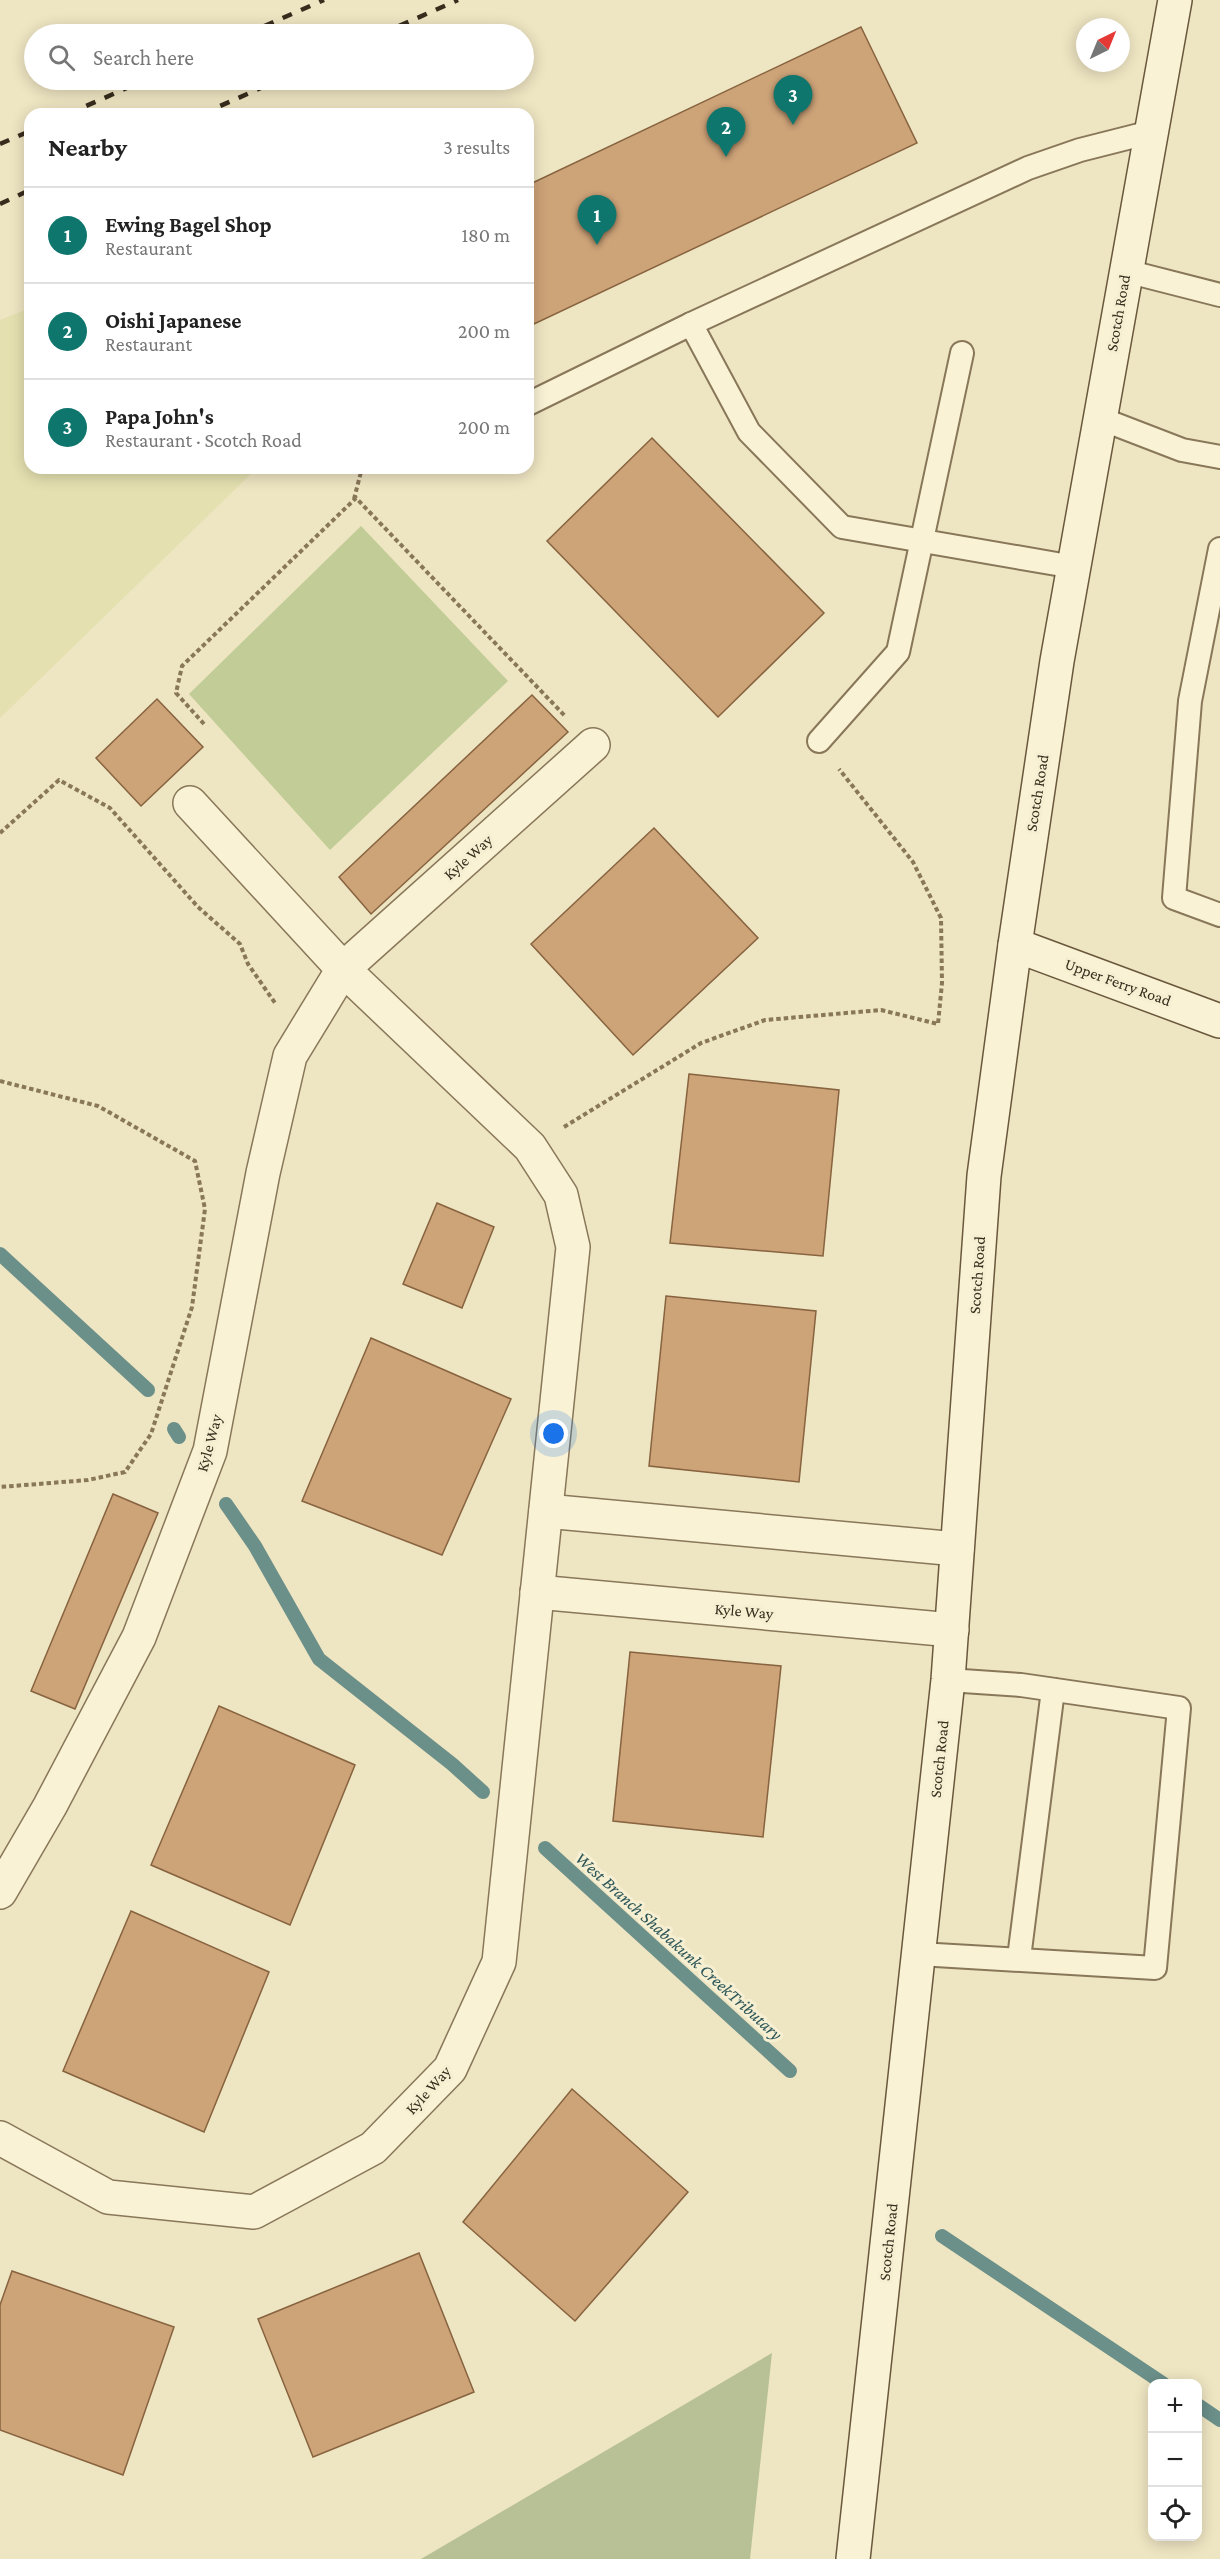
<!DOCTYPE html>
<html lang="en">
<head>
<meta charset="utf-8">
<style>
	:root { --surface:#fff; --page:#f6f6f6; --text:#222; --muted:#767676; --line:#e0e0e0; --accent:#0f766e }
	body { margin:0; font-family:"Crimson Pro",serif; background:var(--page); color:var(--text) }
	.controls { position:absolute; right:18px; bottom:18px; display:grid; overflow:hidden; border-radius:12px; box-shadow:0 3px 15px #0003 }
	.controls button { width:54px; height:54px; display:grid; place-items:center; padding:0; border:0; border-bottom:2px solid var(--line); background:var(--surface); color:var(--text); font:30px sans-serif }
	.compass { position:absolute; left:1076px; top:18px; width:54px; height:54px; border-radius:50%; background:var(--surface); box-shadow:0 3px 15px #0003; rotate:43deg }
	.you { position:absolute; left:554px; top:1434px; width:21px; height:21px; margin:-15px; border:4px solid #fff; border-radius:50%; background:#1a73e8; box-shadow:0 0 0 9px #1a73e833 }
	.badge { display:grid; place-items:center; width:39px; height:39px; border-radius:50%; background:var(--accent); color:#fff; font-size:20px; font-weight:700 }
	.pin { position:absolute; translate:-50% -50px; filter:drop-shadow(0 2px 3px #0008) }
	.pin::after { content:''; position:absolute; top:32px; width:21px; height:18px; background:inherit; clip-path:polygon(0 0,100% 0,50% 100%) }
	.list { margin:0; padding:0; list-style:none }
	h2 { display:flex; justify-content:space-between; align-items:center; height:78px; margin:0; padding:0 24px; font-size:26px }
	h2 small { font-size:20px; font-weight:400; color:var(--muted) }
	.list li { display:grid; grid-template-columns:39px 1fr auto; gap:18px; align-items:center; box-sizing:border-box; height:96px; padding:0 24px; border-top:2px solid var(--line) }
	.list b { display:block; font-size:22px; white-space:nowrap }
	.list p { margin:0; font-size:20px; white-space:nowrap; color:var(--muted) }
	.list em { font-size:20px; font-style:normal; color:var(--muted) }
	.icon { flex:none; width:33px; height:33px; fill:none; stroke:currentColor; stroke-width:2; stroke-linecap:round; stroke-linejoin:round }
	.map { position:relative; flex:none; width:1220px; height:2559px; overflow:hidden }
	.search { position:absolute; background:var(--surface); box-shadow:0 3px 15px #0003; left:24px; top:24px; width:510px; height:66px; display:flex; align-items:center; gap:15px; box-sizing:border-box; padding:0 21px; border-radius:33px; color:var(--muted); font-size:22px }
	.panel { position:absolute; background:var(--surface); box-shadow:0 3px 15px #0003; left:24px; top:108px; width:510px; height:366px; border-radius:18px }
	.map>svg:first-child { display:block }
	.farmland { fill:#e4e0b0 }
	.green { fill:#c1cc96 }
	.cemetery { fill:#b8c195 }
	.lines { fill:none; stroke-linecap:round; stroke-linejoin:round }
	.stream { stroke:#6b8f89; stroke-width:14 }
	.building { fill:#cda378; stroke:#87633f; stroke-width:1.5 }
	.service-casing { stroke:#887759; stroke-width:26 }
	.minor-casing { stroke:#887759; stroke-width:36 }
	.secondary-casing { stroke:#6a583c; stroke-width:36 }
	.path { stroke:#887759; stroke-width:4; stroke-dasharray:4.5 3; stroke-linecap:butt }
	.service { stroke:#f9f2d5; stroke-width:22 }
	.minor { stroke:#f9f2d5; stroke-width:33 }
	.secondary { stroke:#f9f2d5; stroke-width:33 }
	.rail { stroke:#382d1d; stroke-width:4.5; stroke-dasharray:10 10; stroke-linecap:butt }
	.labels { text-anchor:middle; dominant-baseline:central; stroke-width:6; stroke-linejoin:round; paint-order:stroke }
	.street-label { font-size:16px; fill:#382d1d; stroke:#f6efd2 }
	.water-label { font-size:18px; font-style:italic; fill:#2d5658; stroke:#f6efd2 }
</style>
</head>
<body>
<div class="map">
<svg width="1220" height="2559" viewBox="0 0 1220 2559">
	<rect width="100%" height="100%" fill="#eee5c2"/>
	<path class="farmland" d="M 30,308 L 30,468 L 257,468 L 0,718 L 0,320 Z"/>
	<path class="green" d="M 361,526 L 508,681 L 330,850 L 189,694 Z"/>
	<path class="cemetery" d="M 772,2353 L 750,2559 L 421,2559 Z"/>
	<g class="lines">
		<g class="stream">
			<path d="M 0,1254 L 148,1390"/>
			<path d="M 174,1429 L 179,1437"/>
			<path d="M 226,1504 L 255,1546 L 319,1659 L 452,1764 L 483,1792"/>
			<path d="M 545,1848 L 790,2071"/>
			<path d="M 942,2236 L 1164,2384"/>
			<path d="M 1198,2405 L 1220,2420"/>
		</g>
	</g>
	<g class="building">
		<path d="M 861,27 L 917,143 L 534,324 L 528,310 L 528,185 Z"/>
		<path d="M 652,438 L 824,613 L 718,717 L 547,541 Z"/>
		<path d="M 532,695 L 568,732 L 371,914 L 339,877 Z"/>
		<path d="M 157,699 L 203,747 L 141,806 L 96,758 Z"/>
		<path d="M 654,828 L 758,938 L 633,1055 L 531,944 Z"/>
		<path d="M 689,1074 L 839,1090 L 823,1256 L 670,1243 Z"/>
		<path d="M 437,1203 L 494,1227 L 462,1308 L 403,1284 Z"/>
		<path d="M 666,1296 L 816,1311 L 799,1482 L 649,1466 Z"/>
		<path d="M 371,1338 L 511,1399 L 442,1555 L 302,1501 Z"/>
		<path d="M 113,1494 L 158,1513 L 75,1709 L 31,1691 Z"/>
		<path d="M 630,1652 L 781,1666 L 763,1837 L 613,1821 Z"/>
		<path d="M 219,1706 L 355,1765 L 290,1925 L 151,1865 Z"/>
		<path d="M 131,1911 L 269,1972 L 204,2132 L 63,2071 Z"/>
		<path d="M 572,2089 L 688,2192 L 575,2321 L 463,2222 Z"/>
		<path d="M 419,2253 L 474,2392 L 313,2457 L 258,2319 Z"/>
		<path d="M 12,2271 L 174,2327 L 123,2475 L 0,2430 L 0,2305 Z"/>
	</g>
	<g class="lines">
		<defs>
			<g id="service">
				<path d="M 1126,271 L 1220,295"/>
				<path d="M 691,324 L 749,432 L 842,527 L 1074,567"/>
				<path d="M 528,404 L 691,324 L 1028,168 L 1080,150 L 1151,132"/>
				<path d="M 1099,418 L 1182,450 L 1220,457"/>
				<path d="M 1220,549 L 1190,701 L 1174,898 L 1220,915"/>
				<path d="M 819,741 L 898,652 L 962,353"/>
				<path d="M 919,1954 L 1155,1968 L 1179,1708 L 1021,1685 L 948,1680"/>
				<path d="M 1019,1958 L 1053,1690"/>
			</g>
			<g id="minor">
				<path d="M 546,1511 L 957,1549"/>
				<path d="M 537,1592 L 952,1630"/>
				<path d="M 0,1892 L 50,1806 L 139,1637 L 210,1451 L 263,1173 L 290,1056 L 343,969 L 593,745"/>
				<path d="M 0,2138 L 108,2197 L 254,2212 L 373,2148 L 450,2069 L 499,1962 L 573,1247 L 561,1195 L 530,1147 L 343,969 L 190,803"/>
			</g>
			<g id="secondary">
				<path d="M 1015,945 L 1220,1021"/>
				<path d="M 853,2559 L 948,1680 L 984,1176 L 1015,945 L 1057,661 L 1175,0"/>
			</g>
		</defs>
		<use href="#service" class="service-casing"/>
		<use href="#minor" class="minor-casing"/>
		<use href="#secondary" class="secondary-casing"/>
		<g class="path">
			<path d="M 354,499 L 362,468"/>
			<path d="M 204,724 L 176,693 L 182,666 L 356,498 L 565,716"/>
			<path d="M 0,833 L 59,780 L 110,808 L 198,907 L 240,944 L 248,964 L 275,1003"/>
			<path d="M 0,1081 L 98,1106 L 195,1161 L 205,1209 L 192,1307 L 151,1434 L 125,1472 L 88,1480 L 0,1487"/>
			<path d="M 564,1127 L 701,1043 L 765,1020 L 881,1010 L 938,1024 L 942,983 L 941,918 L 913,862 L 839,769"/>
		</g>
		<use href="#service" class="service"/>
		<use href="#minor" class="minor"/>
		<use href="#secondary" class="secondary"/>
		<g class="rail">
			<path d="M 246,34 L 324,0"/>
			<path d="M 381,34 L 458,0"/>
			<path d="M 68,114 L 145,80"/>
			<path d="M 202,114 L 279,80"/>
			<path d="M 0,144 L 30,131"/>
			<path d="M 0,204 L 30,190"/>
		</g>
	</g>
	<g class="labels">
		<g class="street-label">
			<text transform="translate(1118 313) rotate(-80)">Scotch Road</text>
			<text transform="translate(1037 793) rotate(-81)">Scotch Road</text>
			<text transform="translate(468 857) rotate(-42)">Kyle Way</text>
			<text transform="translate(1118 982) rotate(20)">Upper Ferry Road</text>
			<text transform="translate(977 1275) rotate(-86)">Scotch Road</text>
			<text transform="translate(209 1443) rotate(-75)">Kyle Way</text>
			<text transform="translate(744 1611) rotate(5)">Kyle Way</text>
			<text transform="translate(939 1759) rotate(-84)">Scotch Road</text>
			<text transform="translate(428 2090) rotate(-48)">Kyle Way</text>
			<text transform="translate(888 2242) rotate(-84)">Scotch Road</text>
		</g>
		<g class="water-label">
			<text transform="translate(679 1946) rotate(42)">West Branch Shabakunk CreekTributary</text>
		</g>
	</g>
</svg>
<div class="controls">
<button>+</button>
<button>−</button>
<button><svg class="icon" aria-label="locate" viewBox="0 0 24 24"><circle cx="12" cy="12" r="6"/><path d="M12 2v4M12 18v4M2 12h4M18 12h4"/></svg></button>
</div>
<svg class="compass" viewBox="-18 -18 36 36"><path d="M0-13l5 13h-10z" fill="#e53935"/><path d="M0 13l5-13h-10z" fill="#767676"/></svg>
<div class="you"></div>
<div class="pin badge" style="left:597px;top:245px">1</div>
<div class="pin badge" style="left:726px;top:157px">2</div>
<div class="pin badge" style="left:793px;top:125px">3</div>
<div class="search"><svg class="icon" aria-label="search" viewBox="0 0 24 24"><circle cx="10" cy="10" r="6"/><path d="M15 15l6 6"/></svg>Search here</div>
<section class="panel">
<h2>Nearby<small>3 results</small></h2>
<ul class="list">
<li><span class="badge">1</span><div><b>Ewing Bagel Shop</b><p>Restaurant</p></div><em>180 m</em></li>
<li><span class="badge">2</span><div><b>Oishi Japanese</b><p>Restaurant</p></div><em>200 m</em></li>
<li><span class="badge">3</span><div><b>Papa John's</b><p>Restaurant · Scotch Road</p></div><em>200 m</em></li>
</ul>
</section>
</div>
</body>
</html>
